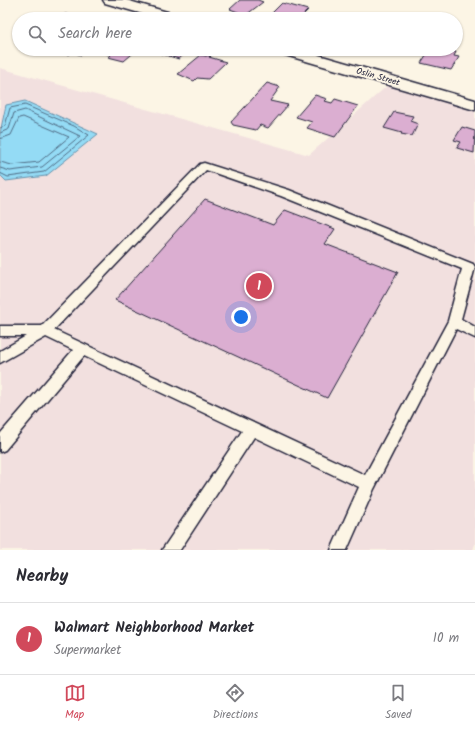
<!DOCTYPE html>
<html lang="en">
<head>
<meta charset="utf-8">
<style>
	:root { --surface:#fff; --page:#f7f7f7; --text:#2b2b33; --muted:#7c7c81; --line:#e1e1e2; --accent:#d1495b }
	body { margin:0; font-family:Kalam,sans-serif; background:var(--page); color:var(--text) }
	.you { position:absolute; left:241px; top:317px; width:14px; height:14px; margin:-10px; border:3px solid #fff; border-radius:50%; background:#1a73e8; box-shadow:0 0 0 6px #1a73e833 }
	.badge { display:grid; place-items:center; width:26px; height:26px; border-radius:50%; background:var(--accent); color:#fff; font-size:13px; font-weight:700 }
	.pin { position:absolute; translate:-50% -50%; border:2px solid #fff; box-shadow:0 1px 4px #0006 }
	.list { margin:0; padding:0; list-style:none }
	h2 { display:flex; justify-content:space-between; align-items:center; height:52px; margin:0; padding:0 16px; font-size:17px }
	h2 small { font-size:13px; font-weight:400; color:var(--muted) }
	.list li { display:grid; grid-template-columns:26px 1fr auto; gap:12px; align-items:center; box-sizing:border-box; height:72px; padding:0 16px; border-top:1px solid var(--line) }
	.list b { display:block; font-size:15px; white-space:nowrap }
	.list p { margin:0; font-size:13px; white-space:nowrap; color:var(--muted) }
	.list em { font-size:13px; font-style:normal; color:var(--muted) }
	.icon { flex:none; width:22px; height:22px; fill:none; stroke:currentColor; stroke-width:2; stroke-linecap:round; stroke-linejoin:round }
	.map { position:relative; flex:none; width:475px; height:550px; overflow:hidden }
	.search { position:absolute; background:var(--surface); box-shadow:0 1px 3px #0004; left:12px; right:12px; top:12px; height:44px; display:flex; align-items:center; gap:10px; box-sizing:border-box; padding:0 14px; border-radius:22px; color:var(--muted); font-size:15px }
	.sheet { height:124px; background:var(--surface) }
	nav { display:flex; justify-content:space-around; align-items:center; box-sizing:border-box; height:56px; border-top:1px solid var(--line); background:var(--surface); font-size:11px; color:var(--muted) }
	nav a { display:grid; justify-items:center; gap:2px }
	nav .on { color:var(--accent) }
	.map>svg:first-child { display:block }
	.built { fill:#f2e0df }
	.water { fill:#94dbf5; stroke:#6691ab }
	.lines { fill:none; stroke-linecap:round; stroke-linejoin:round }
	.shore { stroke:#506c85; stroke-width:1 }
	.building { fill:#dbaed1; stroke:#22223b }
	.lane-casing { stroke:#22223b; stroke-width:3 }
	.street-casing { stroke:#22223b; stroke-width:3 }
	.lane { fill:#fcf5e5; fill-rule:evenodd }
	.street { fill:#fcf5e5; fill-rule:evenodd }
	.labels { text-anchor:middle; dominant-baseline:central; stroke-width:4; stroke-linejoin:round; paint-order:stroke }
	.far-street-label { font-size:9px; fill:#22223b; stroke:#fcf5e5 }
</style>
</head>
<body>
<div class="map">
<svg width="475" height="550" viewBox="0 0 475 550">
	<rect width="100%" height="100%" fill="#fcf5e5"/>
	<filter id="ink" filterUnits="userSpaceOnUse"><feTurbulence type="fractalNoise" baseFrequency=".025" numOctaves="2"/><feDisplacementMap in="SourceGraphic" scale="8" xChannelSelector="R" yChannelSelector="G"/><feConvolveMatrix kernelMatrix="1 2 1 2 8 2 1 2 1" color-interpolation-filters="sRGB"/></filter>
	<g filter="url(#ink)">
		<path class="built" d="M 0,68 L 309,155 L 388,85 L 475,110 L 475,544 L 473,550 L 0,550 L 0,175 L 6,181 L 6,105 L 0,133 Z"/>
		<path class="water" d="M 25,101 L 98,134 L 46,176 L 6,181 L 0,175 L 0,133 L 6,105 Z"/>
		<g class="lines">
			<g class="shore">
				<path d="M 0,128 L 5,126 L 10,108 L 25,105 L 74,126 L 89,135 L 44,172 L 8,177 L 0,173"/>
				<path d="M 0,133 L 9,129 L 14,113 L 25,110 L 80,136 L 42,167 L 10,171 L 0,168"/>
				<path d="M 0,139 L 11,135 L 19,118 L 23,117 L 69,137 L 39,162 L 12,165 L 0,162"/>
			</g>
		</g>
		<g class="building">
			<path d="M 240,0 L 258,0 L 263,2 L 246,15 L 230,9 Z"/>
			<path d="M 282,3 L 308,10 L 299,19 L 266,19 Z"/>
			<path d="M 65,14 L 73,15 L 81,18 L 58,19 Z"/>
			<path d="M 89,49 L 81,55 L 72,52 L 69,55 L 53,50 Z"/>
			<path d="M 102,49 L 138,49 L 124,61 L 108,57 L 111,55 L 100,52 Z"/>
			<path d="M 168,49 L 182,49 L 188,51 L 179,59 L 162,54 Z"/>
			<path d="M 380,49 L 411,49 L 407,55 L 400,54 L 400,55 Z"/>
			<path d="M 430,49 L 439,52 L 441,49 L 443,49 L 456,52 L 454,56 L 459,57 L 451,70 L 421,63 Z"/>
			<path d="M 201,55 L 206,56 L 208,55 L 211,56 L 209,57 L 226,62 L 208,79 L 197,78 L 194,81 L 178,74 Z"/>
			<path d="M 267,83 L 280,87 L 270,101 L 288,105 L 268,128 L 260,125 L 256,130 L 233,125 L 231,122 Z"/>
			<path d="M 315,95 L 327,99 L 325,101 L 332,103 L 335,99 L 358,106 L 335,137 L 307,128 L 312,122 L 296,117 Z"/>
			<path d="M 394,112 L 413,116 L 410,121 L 418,124 L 412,136 L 401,134 L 402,133 L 384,128 Z"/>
			<path d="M 462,127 L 475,131 L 474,153 L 457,148 L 461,142 L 454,140 Z"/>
			<path d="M 205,199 L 273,225 L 285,210 L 335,229 L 325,244 L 398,272 L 327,398 L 115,300 Z"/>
		</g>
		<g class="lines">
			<defs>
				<path id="lane" d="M 204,163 L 289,190 L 473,264 L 475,267 L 461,319 L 475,327 L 475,338 L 456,329 L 374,489 L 347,550 L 331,550 L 359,487 L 254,437 L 180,550 L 162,550 L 242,431 L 84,356 L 5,450 L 0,452 L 0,434 L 73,350 L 46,337 L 0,363 L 0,351 L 26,336 L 0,336 L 0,326 L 42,326 L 200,164 ZM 206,170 L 281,196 L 462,269 L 448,321 L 365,475 L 54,330 Z"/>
				<g id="street">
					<path d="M 103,0 L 126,0 L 181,16 L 183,19 L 160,19 L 105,3 Z"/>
					<path d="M 273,49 L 298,49 L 475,100 L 475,110 L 275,52 Z"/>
				</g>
			</defs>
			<use href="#lane" class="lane-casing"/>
			<use href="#street" class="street-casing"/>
			<use href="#lane" class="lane"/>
			<use href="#street" class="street"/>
		</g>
	</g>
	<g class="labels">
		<g class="far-street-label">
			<text transform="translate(378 77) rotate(16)">Oslin Street</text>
		</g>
	</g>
</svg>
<div class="you"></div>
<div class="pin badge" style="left:259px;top:286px">1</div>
<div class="search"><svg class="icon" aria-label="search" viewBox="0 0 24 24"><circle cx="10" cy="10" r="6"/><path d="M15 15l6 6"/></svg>Search here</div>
</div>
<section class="sheet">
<h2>Nearby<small></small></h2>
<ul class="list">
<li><span class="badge">1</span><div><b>Walmart Neighborhood Market</b><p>Supermarket</p></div><em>10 m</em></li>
</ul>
</section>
<nav>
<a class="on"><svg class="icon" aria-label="map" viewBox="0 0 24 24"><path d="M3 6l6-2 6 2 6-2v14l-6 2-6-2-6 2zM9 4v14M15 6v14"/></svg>Map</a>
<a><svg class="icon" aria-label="directions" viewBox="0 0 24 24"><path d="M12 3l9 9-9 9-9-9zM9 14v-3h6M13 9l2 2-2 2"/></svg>Directions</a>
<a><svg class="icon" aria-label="saved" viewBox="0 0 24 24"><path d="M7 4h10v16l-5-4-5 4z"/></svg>Saved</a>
</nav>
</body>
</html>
